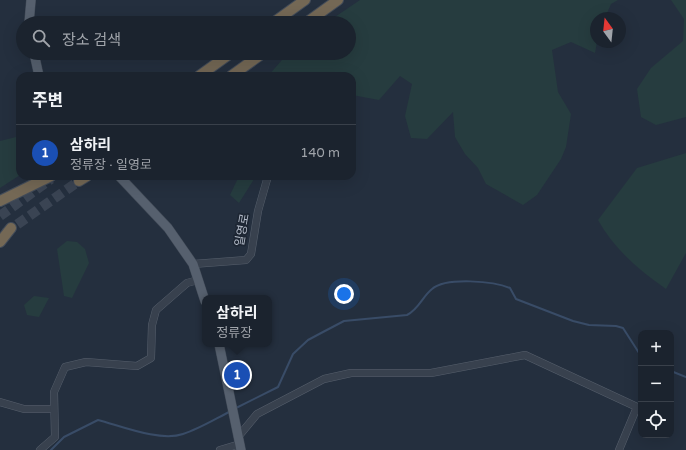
<!DOCTYPE html>
<html lang="ko">
<head>
<meta charset="utf-8">
<style>
	:root { --surface:#1b232e; --page:#242b36; --text:#f1f3f6; --muted:#a0a4aa; --line:#39404a; --accent:#8ab4f8 }
	body { margin:0; font-family:"Varela Round","Noto Sans KR",sans-serif; background:var(--page); color:var(--text) }
	.controls { position:absolute; right:12px; bottom:12px; display:grid; overflow:hidden; border-radius:8px; box-shadow:0 4px 16px #0002 }
	.controls button { width:36px; height:36px; display:grid; place-items:center; padding:0; border:0; border-bottom:1px solid var(--line); background:var(--surface); color:var(--text); font:20px sans-serif }
	.compass { position:absolute; left:590px; top:12px; width:36px; height:36px; border-radius:50%; background:var(--surface); box-shadow:0 4px 16px #0002; rotate:345deg }
	.you { position:absolute; left:344px; top:294px; width:14px; height:14px; margin:-10px; border:3px solid #fff; border-radius:50%; background:#1a73e8; box-shadow:0 0 0 6px #1a73e833 }
	.badge { display:grid; place-items:center; width:26px; height:26px; border-radius:50%; background:var(--accent); color:#fff; font-size:13px; font-weight:700 }
	.pin { position:absolute; translate:-50% -50%; border:2px solid #fff; box-shadow:0 1px 4px #0006 }
	.popup { position:absolute; left:202px; top:295px; width:70px; height:52px; box-sizing:border-box; display:grid; place-content:center; border-radius:8px; background:var(--surface); filter:drop-shadow(0 1px 3px #0005); font-size:13px; white-space:nowrap; color:var(--muted) }
	.popup b { font-size:15px; color:var(--text) }
	.popup::after { content:''; position:absolute; left:50%; top:100%; margin-left:-8px; border:8px solid transparent; border-top-color:var(--surface) }
	.list { margin:0; padding:0; list-style:none }
	h2 { display:flex; justify-content:space-between; align-items:center; height:52px; margin:0; padding:0 16px; font-size:17px }
	h2 small { font-size:13px; font-weight:400; color:var(--muted) }
	.list li { display:grid; grid-template-columns:26px 1fr auto; gap:12px; align-items:center; box-sizing:border-box; height:56px; padding:0 16px; border-top:1px solid var(--line) }
	.list b { display:block; font-size:15px; white-space:nowrap }
	.list p { margin:0; font-size:13px; white-space:nowrap; color:var(--muted) }
	.list em { font-size:13px; font-style:normal; color:var(--muted) }
	.icon { flex:none; width:22px; height:22px; fill:none; stroke:currentColor; stroke-width:2; stroke-linecap:round; stroke-linejoin:round }
	.map { position:relative; flex:none; width:686px; height:450px; overflow:hidden }
	.search { position:absolute; background:var(--surface); box-shadow:0 4px 16px #0002; left:16px; top:16px; width:340px; height:44px; display:flex; align-items:center; gap:10px; box-sizing:border-box; padding:0 14px; border-radius:22px; color:var(--muted); font-size:15px }
	.panel { position:absolute; background:var(--surface); box-shadow:0 4px 16px #0002; left:16px; top:72px; width:340px; height:108px; border-radius:12px }
	.map>svg:first-child { display:block }
	.green { fill:#263c3f }
	.lines { fill:none; stroke-linecap:round; stroke-linejoin:round }
	.stream { stroke:#394c67; stroke-width:2 }
	.highway-tunnel { stroke:#3a4453; stroke-width:10; stroke-dasharray:10 5; stroke-linecap:butt }
	.minor-casing { stroke:#565f6c; stroke-width:8 }
	.major-casing { stroke:#414a57; stroke-width:10 }
	.highway-casing { stroke:#434c59; stroke-width:12 }
	.minor { stroke:#38414e; stroke-width:7 }
	.major { stroke:#56606e; stroke-width:9 }
	.highway { stroke:#746855; stroke-width:10 }
	.labels { text-anchor:middle; dominant-baseline:central; stroke-width:3.5; stroke-linejoin:round; paint-order:stroke }
	.street-label { font-size:12px; fill:#b4bcc9; stroke:#1d2633 }
</style>
</head>
<body>
<div class="map">
<svg width="686" height="450" viewBox="0 0 686 450">
	<rect width="100%" height="100%" fill="#242f3e"/>
	<g class="green">
		<path d="M 360,0 L 618,0 L 611,4 L 605,18 L 596,18 L 596,42 L 597,42 L 595,53 L 571,42 L 552,50 L 558,92 L 571,114 L 566,147 L 561,159 L 537,195 L 523,205 L 486,184 L 478,168 L 465,154 L 455,137 L 453,112 L 427,139 L 411,138 L 405,116 L 412,84 L 400,76 L 379,100 L 352,95 L 352,76 L 268,76 L 288,53 L 349,53 L 349,23 L 326,23 Z"/>
		<path d="M 671,0 L 686,0 L 686,117 L 656,125 L 641,117 L 637,89 L 651,68 L 683,41 L 684,19 Z"/>
		<path d="M 20,136 L 20,175 L 0,188 L 0,141 Z"/>
		<path d="M 686,153 L 686,253 L 666,289 C 640,271 614,249 598,220 L 637,168 Z"/>
		<path d="M 239,176 L 256,176 L 239,203 L 230,195 Z"/>
		<path d="M 67,241 L 77,242 L 85,249 L 89,263 L 72,298 L 64,296 L 57,249 Z"/>
		<path d="M 34,296 L 49,298 L 39,317 L 27,315 L 24,305 Z"/>
	</g>
	<g class="lines">
		<g class="stream">
			<path d="M 671,371 L 686,377"/>
			<path d="M 234,409 L 278,387 L 293,354 L 308,340 L 323,332 L 344,321 L 407,315 C 419,309 422,297 432,289 C 446,277 494,281 510,288 L 516,299 L 573,321 L 589,325 L 616,326 L 623,328 L 641,356"/>
			<path d="M 51,450 L 64,437 L 98,420 C 121,426 160,442 183,434 C 199,429 215,419 231,411"/>
		</g>
		<g class="highway-tunnel">
			<path d="M 0,216 L 51,179"/>
			<path d="M 5,233 L 79,181"/>
		</g>
		<defs>
			<g id="minor">
				<path d="M 193,264 L 246,260 L 251,254 L 258,211 L 268,176"/>
				<path d="M 0,402 L 24,409 L 53,409"/>
				<path d="M 238,437 L 257,414 L 324,379 L 351,373 L 431,373 L 525,355 L 637,407 L 619,450"/>
				<path d="M 40,450 L 55,437 L 54,392 L 65,367 L 86,362 L 137,366 L 151,358 L 152,325 L 156,310 L 187,283 L 198,280"/>
				<path d="M 220,450 L 240,444"/>
			</g>
			<g id="major">
				<path d="M 29,23 L 31,0"/>
				<path d="M 34,53 L 39,76"/>
				<path d="M 119,176 L 168,228 L 193,264 L 205,301"/>
				<path d="M 219,344 L 241,450"/>
			</g>
			<g id="highway">
				<path d="M 273,23 L 305,0"/>
				<path d="M 306,23 L 338,0"/>
				<path d="M 199,76 L 231,53"/>
				<path d="M 231,76 L 263,53"/>
				<path d="M 79,181 L 87,176"/>
				<path d="M 0,201 L 51,176"/>
				<path d="M 0,242 L 11,228"/>
			</g>
		</defs>
		<use href="#minor" class="minor-casing"/>
		<use href="#major" class="major-casing"/>
		<use href="#highway" class="highway-casing"/>
		<use href="#minor" class="minor"/>
		<use href="#major" class="major"/>
		<use href="#highway" class="highway"/>
	</g>
	<g class="labels">
		<g class="street-label">
			<text transform="translate(242 230) rotate(-80)">일영로</text>
		</g>
	</g>
</svg>
<div class="controls">
<button>+</button>
<button>−</button>
<button><svg class="icon" aria-label="locate" viewBox="0 0 24 24"><circle cx="12" cy="12" r="6"/><path d="M12 2v4M12 18v4M2 12h4M18 12h4"/></svg></button>
</div>
<svg class="compass" viewBox="-18 -18 36 36"><path d="M0-13l5 13h-10z" fill="#e53935"/><path d="M0 13l5-13h-10z" fill="#a0a4aa"/></svg>
<div class="you"></div>
<div class="pin badge" style="left:237px;top:375px;background:#1a4fb4">1</div>
<div class="popup"><b>삼하리</b>정류장</div>
<div class="search"><svg class="icon" aria-label="search" viewBox="0 0 24 24"><circle cx="10" cy="10" r="6"/><path d="M15 15l6 6"/></svg>장소 검색</div>
<section class="panel">
<h2>주변<small></small></h2>
<ul class="list">
<li><span class="badge" style="background:#1a4fb4">1</span><div><b>삼하리</b><p>정류장 · 일영로</p></div><em>140 m</em></li>
</ul>
</section>
</div>
</body>
</html>
